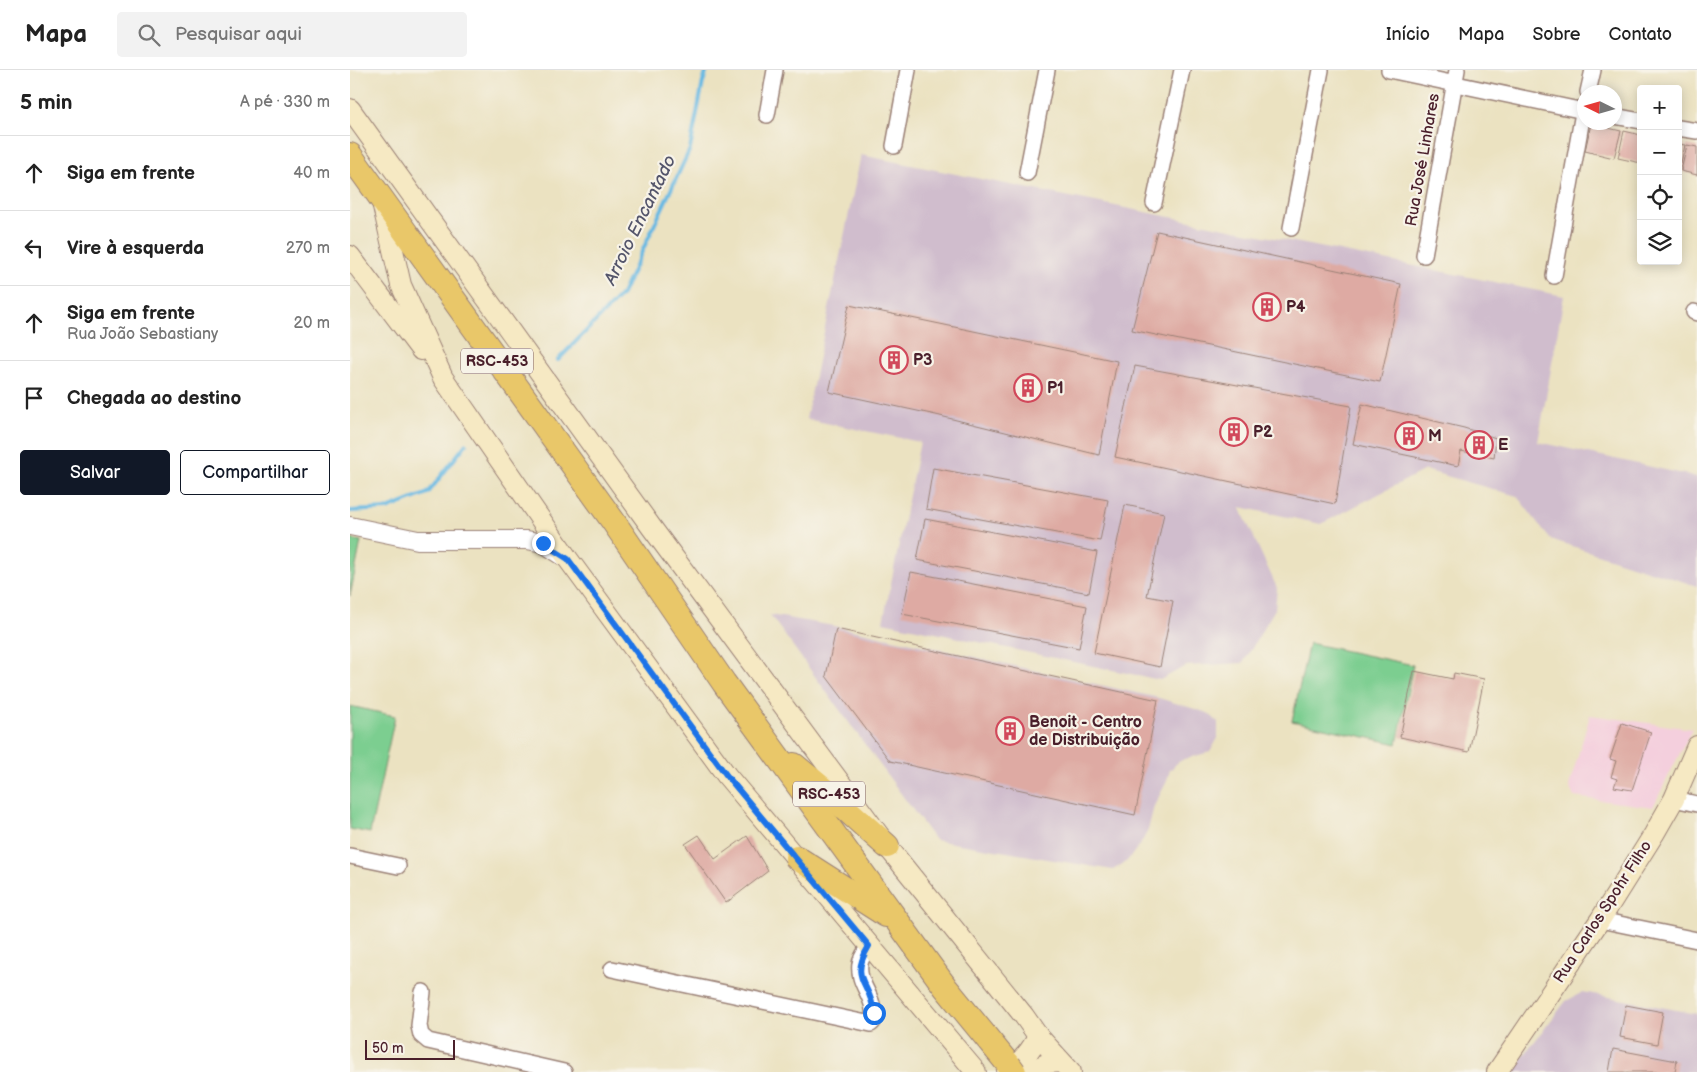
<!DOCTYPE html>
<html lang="pt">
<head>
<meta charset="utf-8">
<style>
	:root { --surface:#fff; --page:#f2f2f2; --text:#222; --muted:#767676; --line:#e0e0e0; --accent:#111827 }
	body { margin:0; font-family:"Balsamiq Sans",sans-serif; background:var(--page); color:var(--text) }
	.controls { position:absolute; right:15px; top:15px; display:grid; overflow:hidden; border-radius:5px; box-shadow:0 2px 12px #0003 }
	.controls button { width:45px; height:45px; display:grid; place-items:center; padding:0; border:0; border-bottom:1px solid var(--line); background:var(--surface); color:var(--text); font:25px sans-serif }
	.compass { position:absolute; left:1227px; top:15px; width:45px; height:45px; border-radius:50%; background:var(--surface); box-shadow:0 2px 12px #0003; rotate:275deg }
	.scale { position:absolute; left:15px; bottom:12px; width:90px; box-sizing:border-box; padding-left:5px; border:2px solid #4a1f2b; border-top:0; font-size:14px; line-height:18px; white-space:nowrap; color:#4a1f2b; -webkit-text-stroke:4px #f7f3e8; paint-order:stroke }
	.stop { position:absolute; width:15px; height:15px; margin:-11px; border:4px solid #1a73e8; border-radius:50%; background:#fff }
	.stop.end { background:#1a73e8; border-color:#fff; box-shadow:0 1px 5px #0008 }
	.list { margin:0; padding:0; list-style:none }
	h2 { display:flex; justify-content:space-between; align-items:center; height:65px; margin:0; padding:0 20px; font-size:21px }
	h2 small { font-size:16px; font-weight:400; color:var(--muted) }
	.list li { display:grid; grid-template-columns:32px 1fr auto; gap:15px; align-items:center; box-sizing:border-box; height:75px; padding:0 20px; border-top:1px solid var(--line) }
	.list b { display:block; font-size:19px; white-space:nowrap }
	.list p { margin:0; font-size:16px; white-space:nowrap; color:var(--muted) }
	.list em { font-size:16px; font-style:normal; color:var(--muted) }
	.actions { display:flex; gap:10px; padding:15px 20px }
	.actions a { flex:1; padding:11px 0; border:1px solid var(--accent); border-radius:5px; text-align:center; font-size:18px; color:var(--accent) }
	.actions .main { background:var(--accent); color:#fff }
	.icon { flex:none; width:28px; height:28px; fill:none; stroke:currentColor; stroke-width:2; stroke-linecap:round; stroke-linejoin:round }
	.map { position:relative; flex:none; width:1347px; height:1002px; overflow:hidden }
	header { display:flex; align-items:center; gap:30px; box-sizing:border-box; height:70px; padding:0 25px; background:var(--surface); border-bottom:1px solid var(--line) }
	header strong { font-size:24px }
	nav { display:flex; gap:28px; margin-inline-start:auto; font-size:18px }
	.search { width:350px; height:45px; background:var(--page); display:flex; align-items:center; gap:12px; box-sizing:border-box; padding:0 18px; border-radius:5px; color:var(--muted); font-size:19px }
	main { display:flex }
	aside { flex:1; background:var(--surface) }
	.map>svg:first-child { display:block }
	.built { fill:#f4cfdd }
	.industrial { fill:#d0bdcd }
	.green { fill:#7cce90; stroke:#63765e }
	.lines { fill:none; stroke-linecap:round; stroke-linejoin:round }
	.stream { stroke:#68b9e3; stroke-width:4 }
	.building { fill:#deaaa3 }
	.minor-casing { stroke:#9a8076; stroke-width:18 }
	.tertiary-casing { stroke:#9a8076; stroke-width:20 }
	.secondary-casing { stroke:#9a8076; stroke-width:22 }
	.trunk-casing { stroke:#9a8076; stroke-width:26 }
	.minor { stroke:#fff; stroke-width:15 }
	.tertiary { stroke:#fff; stroke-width:18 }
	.secondary { stroke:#f6e9c3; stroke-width:20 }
	.trunk { stroke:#e9c769; stroke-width:24 }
	.trunk-bridge-casing { stroke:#9a8076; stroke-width:26; stroke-linecap:butt }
	.trunk-bridge { stroke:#e9c769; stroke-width:24 }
	.route { stroke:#1a73e8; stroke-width:6 }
	.labels { text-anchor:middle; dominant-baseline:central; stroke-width:4.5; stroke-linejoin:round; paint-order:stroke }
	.shield { fill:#f7f3e8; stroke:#7e5f64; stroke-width:1 }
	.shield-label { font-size:15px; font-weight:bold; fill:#4a1f2b }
	.street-label { font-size:16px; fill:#4a1f2b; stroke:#f7f3e8 }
	.poi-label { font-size:16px; font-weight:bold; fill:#4a1f2b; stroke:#f7f3e8; text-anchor:start }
	.water-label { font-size:18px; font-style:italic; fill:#54556b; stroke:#f7f3e8 }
</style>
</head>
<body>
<header>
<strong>Mapa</strong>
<div class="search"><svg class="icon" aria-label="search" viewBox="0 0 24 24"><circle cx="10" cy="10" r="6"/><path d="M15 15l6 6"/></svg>Pesquisar aqui</div>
<nav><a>Início</a><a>Mapa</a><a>Sobre</a><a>Contato</a></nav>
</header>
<main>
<aside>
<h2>5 min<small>A pé · 330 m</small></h2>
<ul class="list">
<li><svg class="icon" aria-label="ahead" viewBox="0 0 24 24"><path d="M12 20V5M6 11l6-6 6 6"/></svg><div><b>Siga em frente</b></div><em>40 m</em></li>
<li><svg class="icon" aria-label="left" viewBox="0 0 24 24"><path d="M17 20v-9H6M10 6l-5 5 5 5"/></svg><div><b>Vire à esquerda</b></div><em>270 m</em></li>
<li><svg class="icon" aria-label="ahead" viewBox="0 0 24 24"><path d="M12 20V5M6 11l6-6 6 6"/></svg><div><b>Siga em frente</b><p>Rua João Sebastiany</p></div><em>20 m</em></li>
<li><svg class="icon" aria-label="arrive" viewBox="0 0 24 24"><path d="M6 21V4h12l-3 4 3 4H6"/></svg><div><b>Chegada ao destino</b></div></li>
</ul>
<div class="actions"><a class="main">Salvar</a><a>Compartilhar</a></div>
</aside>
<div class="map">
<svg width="1347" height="1002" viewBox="0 0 1347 1002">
	<rect width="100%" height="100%" fill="#f7f3e8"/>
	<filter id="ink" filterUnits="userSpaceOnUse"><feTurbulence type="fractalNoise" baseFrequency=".02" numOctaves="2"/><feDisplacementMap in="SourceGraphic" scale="10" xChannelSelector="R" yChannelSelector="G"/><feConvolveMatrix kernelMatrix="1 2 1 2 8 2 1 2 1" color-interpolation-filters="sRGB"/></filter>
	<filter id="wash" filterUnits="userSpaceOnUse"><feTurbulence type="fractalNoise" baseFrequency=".0096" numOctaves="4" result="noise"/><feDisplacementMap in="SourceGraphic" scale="20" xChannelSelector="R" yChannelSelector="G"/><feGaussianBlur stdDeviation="1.12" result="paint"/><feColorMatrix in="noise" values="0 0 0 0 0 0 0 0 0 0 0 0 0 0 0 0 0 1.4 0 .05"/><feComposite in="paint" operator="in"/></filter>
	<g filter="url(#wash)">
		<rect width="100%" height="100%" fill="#ebe2c1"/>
		<path class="built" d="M 1240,645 L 1342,659 L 1303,737 L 1224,727 L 1219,716 Z"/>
		<g class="industrial">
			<path d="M 511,85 L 1214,226 L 1188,372 L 1347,407 L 1347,516 L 1200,469 L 1167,426 L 1075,400 L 971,454 L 890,437 L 927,518 L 925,539 L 893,593 L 836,596 L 810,610 L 533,552 L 570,372 L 456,349 Z"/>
			<path d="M 420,545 L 484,556 L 809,628 L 858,643 L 868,652 L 868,668 L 860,682 L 834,689 L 827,693 L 820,700 L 816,713 L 804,736 L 798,760 L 791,773 L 777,791 L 763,800 L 585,770 Z"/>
			<path d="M 1233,922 L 1347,944 L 1347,1002 L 1161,1002 L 1216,931 Z"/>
		</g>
		<g class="green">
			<path d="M 0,469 L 11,471 L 0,526 Z"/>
			<path d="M 959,573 L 1063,595 L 1047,674 L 942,651 Z"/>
			<path d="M 0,636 L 45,646 L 20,763 L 0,759 Z"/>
		</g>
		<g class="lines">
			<g class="stream">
				<path d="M 208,290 L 272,224 L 340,79 L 353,12 L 357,0"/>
				<path d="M 0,441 L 37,439 L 78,423 L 116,374"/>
			</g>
		</g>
		<g id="blocks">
			<g class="building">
				<path d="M 1241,54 L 1271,61 L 1264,88 L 1235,81 Z"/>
				<path d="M 1274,61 L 1291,65 L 1291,93 L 1268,88 Z"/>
				<path d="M 1328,74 L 1335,75 L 1329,101 L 1328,101 Z"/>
				<path d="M 1337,75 L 1347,77 L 1347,105 L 1331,101 Z"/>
				<path d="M 807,161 L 1051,214 L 1030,312 L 782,260 Z"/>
				<path d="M 499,235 L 767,291 L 749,385 L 586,345 L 479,322 Z"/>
				<path d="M 785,296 L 1001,336 L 985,434 L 765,387 Z"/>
				<path d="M 1012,334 L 1114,358 L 1146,368 L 1144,388 L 1111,381 L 1108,396 L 1003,374 Z"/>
				<path d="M 583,398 L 758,430 L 750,471 L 576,439 Z"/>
				<path d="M 775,435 L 814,443 L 797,526 L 823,531 L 810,597 L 744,583 Z"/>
				<path d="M 575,449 L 747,482 L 739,523 L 567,490 Z"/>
				<path d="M 561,502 L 737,536 L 729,578 L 552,544 Z"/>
				<path d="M 486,559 L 808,630 L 785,745 L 540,691 L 476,606 Z"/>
				<path d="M 1064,601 L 1103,609 L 1104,603 L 1134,609 L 1119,682 L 1050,667 Z"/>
				<path d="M 1272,653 L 1301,662 L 1282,720 L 1264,717 L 1267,709 L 1261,707 L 1266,691 L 1260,689 Z"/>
				<path d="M 349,765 L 365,789 L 397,766 L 418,801 L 376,833 L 335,774 Z"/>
				<path d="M 1276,935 L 1313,942 L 1307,974 L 1270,967 Z"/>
				<path d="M 1263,979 L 1327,991 L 1325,1002 L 1259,1002 Z"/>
			</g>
		</g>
	</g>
	<g filter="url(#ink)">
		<use href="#blocks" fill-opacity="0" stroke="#9a8076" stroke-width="1"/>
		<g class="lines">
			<defs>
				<g id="minor">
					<path d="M 1039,0 L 1234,41"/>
					<path d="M 1238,22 L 1243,0"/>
					<path d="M 417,45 L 425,0"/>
					<path d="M 1264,46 L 1291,51"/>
					<path d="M 1328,58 L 1347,61"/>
					<path d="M 544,76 L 558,0"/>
					<path d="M 677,103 L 697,0"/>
					<path d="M 804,133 L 832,0"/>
					<path d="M 941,158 L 971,0"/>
					<path d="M 1074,185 L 1107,0"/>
					<path d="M 1204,206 L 1234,37"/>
					<path d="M 1344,242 L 1347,243"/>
					<path d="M 1324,729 L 1347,734"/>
					<path d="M 0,786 L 48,796"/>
					<path d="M 1250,850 L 1347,870"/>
					<path d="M 262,899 L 521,954 L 523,952 C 527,926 507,916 510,894 C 511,887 516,881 519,876"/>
					<path d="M 73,922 L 69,956 L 71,965 L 78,971 L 214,1002"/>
				</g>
				<path id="tertiary" d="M 0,456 L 68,470 L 177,470 L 193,473 L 216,488"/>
				<g id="secondary">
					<path d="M 0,39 L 302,458 L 537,776 L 674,946 L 688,966 L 721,1002"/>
					<path d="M 32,132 L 51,215 L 93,308 L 218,489 L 377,706 L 626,1002"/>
					<path d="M 0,186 L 71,280"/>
					<path d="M 657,1002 C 671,992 681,982 688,966"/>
					<path d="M 678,1002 L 698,993 L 711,992"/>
					<path d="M 1147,1002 L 1250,850 L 1304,764 L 1324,729 L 1347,676"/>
				</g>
				<g id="trunk">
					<path d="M 0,85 L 263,451 L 374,613 L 596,918 L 659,995"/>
					<path d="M 444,695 L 479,724 L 537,776"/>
					<path d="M 447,788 L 536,845"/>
				</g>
			</defs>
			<use href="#minor" class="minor-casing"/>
			<use href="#tertiary" class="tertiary-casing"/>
			<use href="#secondary" class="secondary-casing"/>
			<use href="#trunk" class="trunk-casing"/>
			<use href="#minor" class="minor"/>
			<use href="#tertiary" class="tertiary"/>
			<use href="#secondary" class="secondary"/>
			<use href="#trunk" class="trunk"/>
			<defs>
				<path id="trunk-bridge" d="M 659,995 L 664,1002"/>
			</defs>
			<use href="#trunk-bridge" class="trunk-bridge-casing"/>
			<use href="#trunk-bridge" class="trunk-bridge"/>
		</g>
	</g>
	<g class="lines" filter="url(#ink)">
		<path class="route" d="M 193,473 L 218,489 L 377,706 L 519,876 C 498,911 521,911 524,943"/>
	</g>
	<defs>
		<symbol id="building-ring" viewBox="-11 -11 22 22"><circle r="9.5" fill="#f7f3e8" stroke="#d1495b" stroke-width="1.5"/><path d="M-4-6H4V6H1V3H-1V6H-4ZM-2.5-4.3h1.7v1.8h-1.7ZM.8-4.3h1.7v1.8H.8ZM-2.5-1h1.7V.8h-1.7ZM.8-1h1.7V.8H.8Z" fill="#d1495b"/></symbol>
	</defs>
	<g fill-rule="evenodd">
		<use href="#building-ring" x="901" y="221" width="32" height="32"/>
		<use href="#building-ring" x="528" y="274" width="32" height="32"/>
		<use href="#building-ring" x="662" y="302" width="32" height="32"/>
		<use href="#building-ring" x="868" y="346" width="32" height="32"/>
		<use href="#building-ring" x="1043" y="350" width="32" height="32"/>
		<use href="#building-ring" x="1113" y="359" width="32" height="32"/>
		<use href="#building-ring" x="644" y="645" width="32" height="32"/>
	</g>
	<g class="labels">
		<g class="shield">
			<rect x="111" y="278.5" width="72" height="25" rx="4"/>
			<rect x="443" y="711.5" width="72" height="25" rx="4"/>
		</g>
		<g class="shield-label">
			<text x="147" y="291">RSC-453</text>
			<text x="479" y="724">RSC-453</text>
		</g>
		<g class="street-label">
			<text transform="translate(1073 90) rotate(-80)">Rua José Linhares</text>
			<text transform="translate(1253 842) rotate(-57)">Rua Carlos Spohr Filho</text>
		</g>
		<g class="poi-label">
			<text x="936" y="237">P4</text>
			<text x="563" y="290">P3</text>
			<text x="697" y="318">P1</text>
			<text x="903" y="362">P2</text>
			<text x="1078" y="366">M</text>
			<text x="1148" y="375">E</text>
			<text x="679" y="652">Benoit - Centro<tspan x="679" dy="18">de Distribuição</tspan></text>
		</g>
		<g class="water-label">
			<text transform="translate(290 150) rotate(-64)">Arroio Encantado</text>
		</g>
	</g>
</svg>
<div class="controls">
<button>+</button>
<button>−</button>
<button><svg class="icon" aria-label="locate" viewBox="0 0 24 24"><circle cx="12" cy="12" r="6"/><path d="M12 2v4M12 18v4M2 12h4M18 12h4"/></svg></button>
<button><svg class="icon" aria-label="layers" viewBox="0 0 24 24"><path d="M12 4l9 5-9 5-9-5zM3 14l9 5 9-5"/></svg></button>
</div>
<svg class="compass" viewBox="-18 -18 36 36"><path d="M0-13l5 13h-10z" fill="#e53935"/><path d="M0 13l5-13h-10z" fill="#767676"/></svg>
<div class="scale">50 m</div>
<div class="stop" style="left:524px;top:943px"></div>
<div class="stop end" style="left:193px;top:473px"></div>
</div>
</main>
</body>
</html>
